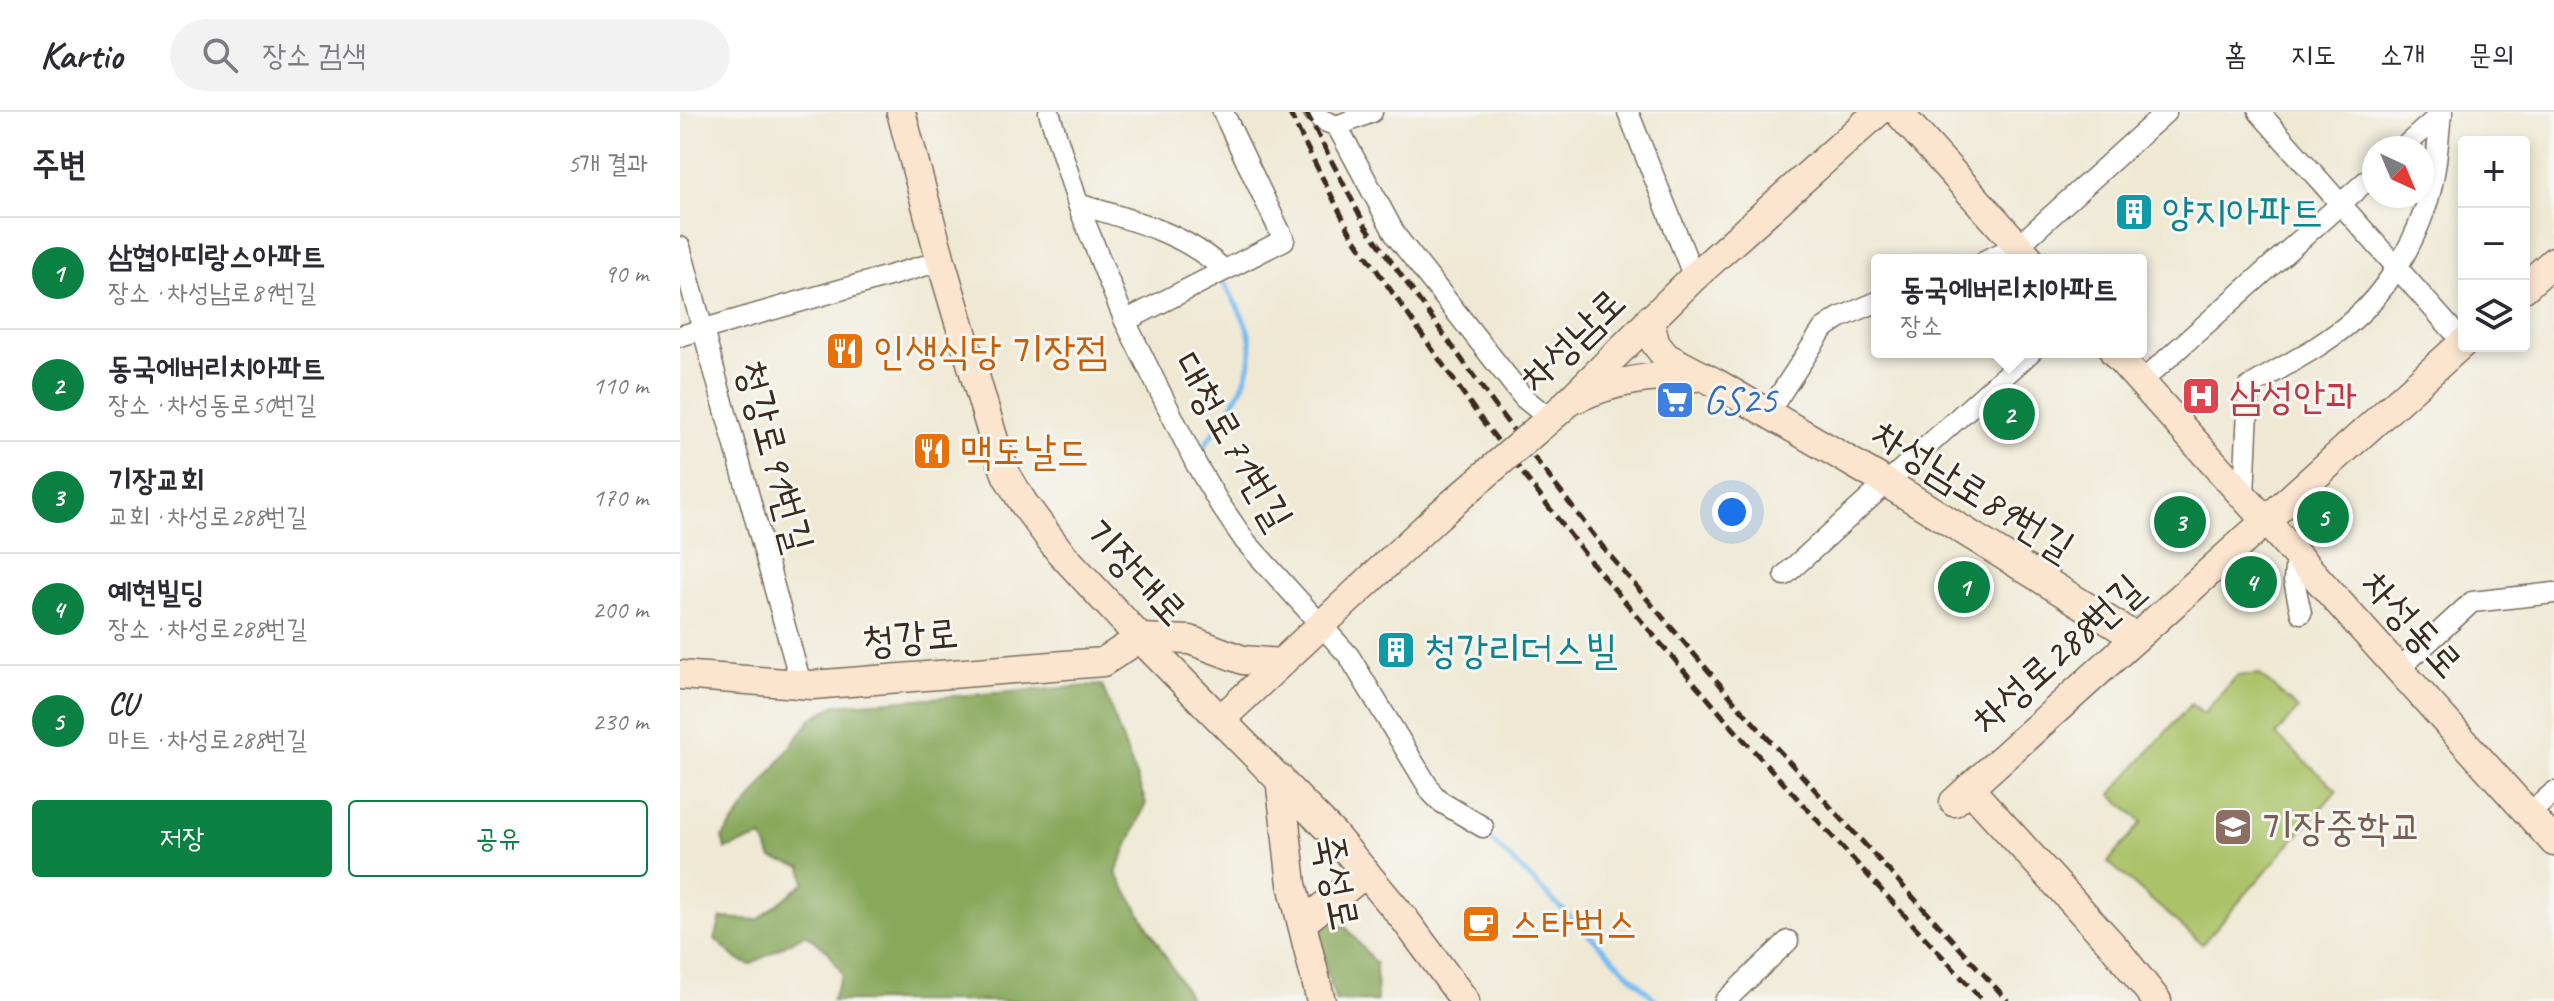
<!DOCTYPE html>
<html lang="ko">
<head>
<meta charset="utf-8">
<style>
	:root { --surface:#fff; --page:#f2f2f3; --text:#2b2b33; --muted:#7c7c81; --line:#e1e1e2; --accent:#0b8043 }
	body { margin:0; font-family:Caveat,"Poor Story",sans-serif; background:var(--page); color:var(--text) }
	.controls { position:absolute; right:24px; top:24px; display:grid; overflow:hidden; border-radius:8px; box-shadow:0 4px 12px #0003 }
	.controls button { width:72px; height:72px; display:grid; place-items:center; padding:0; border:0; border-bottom:2px solid var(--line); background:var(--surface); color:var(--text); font:40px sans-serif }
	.compass { position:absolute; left:1682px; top:24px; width:72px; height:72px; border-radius:50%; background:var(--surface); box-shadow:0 4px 12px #0003; rotate:136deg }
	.you { position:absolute; left:1052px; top:400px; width:28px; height:28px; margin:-20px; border:6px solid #fff; border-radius:50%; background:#1a73e8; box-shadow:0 0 0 12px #1a73e833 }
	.badge { display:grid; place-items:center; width:52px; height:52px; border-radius:50%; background:var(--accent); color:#fff; font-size:26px; font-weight:700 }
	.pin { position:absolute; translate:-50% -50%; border:4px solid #fff; box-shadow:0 2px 8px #0006 }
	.popup { position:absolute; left:1191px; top:142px; width:276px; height:104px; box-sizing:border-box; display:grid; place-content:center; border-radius:8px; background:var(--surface); filter:drop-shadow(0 2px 6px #0005); font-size:26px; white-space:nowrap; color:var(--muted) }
	.popup b { font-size:30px; color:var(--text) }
	.popup::after { content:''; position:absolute; left:50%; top:100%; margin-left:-16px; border:16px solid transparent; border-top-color:var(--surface) }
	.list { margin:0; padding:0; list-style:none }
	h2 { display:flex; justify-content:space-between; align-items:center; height:104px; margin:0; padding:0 32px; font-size:34px }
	h2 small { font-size:26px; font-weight:400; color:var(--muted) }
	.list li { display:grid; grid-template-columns:52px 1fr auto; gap:24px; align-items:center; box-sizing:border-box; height:112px; padding:0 32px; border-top:2px solid var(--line) }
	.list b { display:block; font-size:30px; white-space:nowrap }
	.list p { margin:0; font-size:26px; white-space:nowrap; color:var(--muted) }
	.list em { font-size:26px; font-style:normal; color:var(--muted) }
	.actions { display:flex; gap:16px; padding:24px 32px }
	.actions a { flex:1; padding:18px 0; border:2px solid var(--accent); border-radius:8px; text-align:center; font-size:28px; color:var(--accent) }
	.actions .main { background:var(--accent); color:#fff }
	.icon { flex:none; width:44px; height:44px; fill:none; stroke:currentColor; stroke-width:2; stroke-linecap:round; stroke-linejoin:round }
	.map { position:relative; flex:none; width:1874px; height:889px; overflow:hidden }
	header { display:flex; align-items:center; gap:48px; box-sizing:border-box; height:112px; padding:0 40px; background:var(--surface); border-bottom:2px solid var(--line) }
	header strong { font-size:38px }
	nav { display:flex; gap:44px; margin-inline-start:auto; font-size:28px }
	.search { width:560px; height:72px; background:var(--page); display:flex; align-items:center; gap:20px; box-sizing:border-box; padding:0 28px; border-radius:44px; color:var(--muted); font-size:30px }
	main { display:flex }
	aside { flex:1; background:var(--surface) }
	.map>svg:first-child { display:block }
	.green { fill:#abc267; stroke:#737642; stroke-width:2 }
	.forest { fill:#88a85c; stroke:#62693d; stroke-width:2 }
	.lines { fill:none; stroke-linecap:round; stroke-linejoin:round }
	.stream { stroke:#79bbef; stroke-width:5 }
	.street-casing { stroke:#7a6d5e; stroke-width:23 }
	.secondary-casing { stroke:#7a6d5e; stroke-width:31 }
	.street { stroke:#fff; stroke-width:20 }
	.secondary { stroke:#fbe5cf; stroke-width:28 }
	.rail { stroke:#3b2a1e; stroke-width:5; stroke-dasharray:12 6; stroke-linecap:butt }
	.secondary-bridge-casing { stroke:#7a6d5e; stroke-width:31; stroke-linecap:butt }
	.secondary-bridge { stroke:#fbe5cf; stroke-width:28 }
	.labels { text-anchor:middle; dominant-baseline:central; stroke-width:6; stroke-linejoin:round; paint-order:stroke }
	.culture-label { font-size:40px; fill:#0d838f; stroke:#f6f6f2; text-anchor:start }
	.street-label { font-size:40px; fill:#3b2a1e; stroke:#f6f6f2 }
	.food-label { font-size:40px; fill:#c56008; stroke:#f6f6f2; text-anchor:start }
	.health-label { font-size:40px; fill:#be3a42; stroke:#f6f6f2; text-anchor:start }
	.shop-label { font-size:40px; fill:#366cbe; stroke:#f6f6f2; text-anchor:start }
	.education-label { font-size:40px; fill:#785e54; stroke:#f6f6f2; text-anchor:start }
</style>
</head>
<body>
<header>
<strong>Kartio</strong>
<div class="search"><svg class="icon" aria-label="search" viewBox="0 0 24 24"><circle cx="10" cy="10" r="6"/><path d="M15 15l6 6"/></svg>장소 검색</div>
<nav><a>홈</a><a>지도</a><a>소개</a><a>문의</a></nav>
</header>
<main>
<aside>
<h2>주변<small>5개 결과</small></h2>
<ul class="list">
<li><span class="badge">1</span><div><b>삼협아띠랑스아파트</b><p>장소 · 차성남로89번길</p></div><em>90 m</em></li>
<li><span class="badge">2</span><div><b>동국에버리치아파트</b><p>장소 · 차성동로50번길</p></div><em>110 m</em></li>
<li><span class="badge">3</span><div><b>기장교회</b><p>교회 · 차성로288번길</p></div><em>170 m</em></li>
<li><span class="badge">4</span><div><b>예현빌딩</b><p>장소 · 차성로288번길</p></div><em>200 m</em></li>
<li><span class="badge">5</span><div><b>CU</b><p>마트 · 차성로288번길</p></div><em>230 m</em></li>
</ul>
<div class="actions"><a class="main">저장</a><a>공유</a></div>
</aside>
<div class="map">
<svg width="1874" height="889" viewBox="0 0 1874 889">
	<rect width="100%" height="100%" fill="#f6f6f2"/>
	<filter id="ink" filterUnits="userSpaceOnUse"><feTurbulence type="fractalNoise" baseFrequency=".0125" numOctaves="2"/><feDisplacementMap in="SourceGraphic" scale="16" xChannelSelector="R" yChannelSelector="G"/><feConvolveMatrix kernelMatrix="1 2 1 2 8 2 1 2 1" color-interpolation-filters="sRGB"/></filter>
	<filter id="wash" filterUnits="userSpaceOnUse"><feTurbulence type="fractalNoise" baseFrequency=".006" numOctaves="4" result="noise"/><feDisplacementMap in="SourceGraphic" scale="32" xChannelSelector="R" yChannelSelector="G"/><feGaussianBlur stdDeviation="1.8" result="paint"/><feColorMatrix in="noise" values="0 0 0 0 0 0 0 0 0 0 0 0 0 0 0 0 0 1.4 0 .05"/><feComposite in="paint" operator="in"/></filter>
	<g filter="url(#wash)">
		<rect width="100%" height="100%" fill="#efe9d4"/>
		<path class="green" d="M 1579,562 L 1618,597 L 1596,623 L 1657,678 L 1522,832 L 1428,750 L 1462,710 L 1431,682 L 1511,592 L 1523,602 L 1557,564 Z"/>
		<g class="forest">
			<path d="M 422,573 L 466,691 L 436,761 L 512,889 L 151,889 L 163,863 L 148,839 L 125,822 L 70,853 L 58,848 L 35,827 L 41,806 L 78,808 L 125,770 L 122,755 L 92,747 L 82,725 L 45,737 L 42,726 L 132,606 L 156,593 Z"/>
			<path d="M 636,812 L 665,814 L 696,852 L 697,889 L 655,889 Z"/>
		</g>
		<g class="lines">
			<g class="stream">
				<path d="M 523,336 C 545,302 582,262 568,218 C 562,200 550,183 542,167"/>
				<path d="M 809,726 L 977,889"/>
			</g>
		</g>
	</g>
	<g filter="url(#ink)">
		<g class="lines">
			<defs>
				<g id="street">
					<path d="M 369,0 L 400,98 L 445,209 L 516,352 L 539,391 L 565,429 L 669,544 L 752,681 L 761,690 L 803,715"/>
					<path d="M 634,0 L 642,8 L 657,14"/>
					<path d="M 948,0 L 1014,165"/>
					<path d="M 1579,0 L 1783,230"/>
					<path d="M 657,14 L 716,124 L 844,286 L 870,307"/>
					<path d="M 657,14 L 692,0"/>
					<path d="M 1723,36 L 1763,0"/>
					<path d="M 398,92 C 451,108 503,120 544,158"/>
					<path d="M 0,135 L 121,572"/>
					<path d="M 1306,148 L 1338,134 L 1486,0"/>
					<path d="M 445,209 L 604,128 L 543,0"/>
					<path d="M 0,224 L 261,149"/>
					<path d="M 1461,270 L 1694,62"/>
					<path d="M 1088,301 L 1143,217 L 1159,206 L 1197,190"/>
					<path d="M 1564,384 L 1569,275 C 1603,254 1642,235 1672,209 C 1705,181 1731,137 1745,97 C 1756,67 1758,31 1761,0"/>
					<path d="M 1616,443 L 1614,469 L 1621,501"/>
					<path d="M 1105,463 L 1351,240"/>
					<path d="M 1719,557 L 1792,490 L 1874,481"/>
					<path d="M 1849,702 L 1874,680"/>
					<path d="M 1045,889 L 1108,829"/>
				</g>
				<g id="secondary">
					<path d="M 221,0 L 261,149 L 316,335 L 327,364 L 344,392 L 380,440 L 460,526 L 653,722 L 725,808 L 785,889"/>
					<path d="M 1218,0 L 1351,148"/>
					<path d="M 1844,176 L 1874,149"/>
					<path d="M 970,207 L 975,231 L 986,245 L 1036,271 L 1207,371 L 1455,525"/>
					<path d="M 1434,240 L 1874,730"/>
					<path d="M 897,286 C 936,268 974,263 1016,265"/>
					<path d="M 859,316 L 880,298 L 1014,165 L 1198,0"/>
					<path d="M 460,526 L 510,528 L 563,548 L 601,551"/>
					<path d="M 0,563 L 132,573 L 423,550 L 460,526"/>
					<path d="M 542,606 L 759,403"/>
					<path d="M 600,666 L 612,772 L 641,889"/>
					<path d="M 1289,676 L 1435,836 L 1477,889"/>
					<path d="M 1274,690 L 1784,230"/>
					<path d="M 622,811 L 686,761"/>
				</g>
			</defs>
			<use href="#street" class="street-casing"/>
			<use href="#secondary" class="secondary-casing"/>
			<use href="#street" class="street"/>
			<use href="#secondary" class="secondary"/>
			<g class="rail">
				<path d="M 609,0 L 670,120 L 801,307 L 911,450 L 1053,616 L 1303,889"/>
				<path d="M 626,0 L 685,113 L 821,302 L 926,439 L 1061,597 L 1328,889"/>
			</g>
			<defs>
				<path id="secondary-bridge" d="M 759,403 L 859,316"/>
			</defs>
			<use href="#secondary-bridge" class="secondary-bridge-casing"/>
			<use href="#secondary-bridge" class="secondary-bridge"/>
		</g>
	</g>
	<defs>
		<symbol id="building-square" viewBox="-11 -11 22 22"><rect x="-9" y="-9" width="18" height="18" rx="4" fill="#0f9aa8" stroke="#f6f6f2"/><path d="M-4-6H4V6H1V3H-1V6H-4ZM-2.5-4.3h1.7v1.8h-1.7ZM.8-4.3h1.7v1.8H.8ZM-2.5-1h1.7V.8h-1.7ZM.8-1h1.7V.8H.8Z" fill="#fff"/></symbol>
		<symbol id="restaurant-square" viewBox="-11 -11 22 22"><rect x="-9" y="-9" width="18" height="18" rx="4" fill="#e8710a" stroke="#f6f6f2"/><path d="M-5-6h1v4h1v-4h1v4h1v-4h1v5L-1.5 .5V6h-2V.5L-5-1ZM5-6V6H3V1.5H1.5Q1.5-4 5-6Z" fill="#fff"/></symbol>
		<symbol id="hospital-square" viewBox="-11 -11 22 22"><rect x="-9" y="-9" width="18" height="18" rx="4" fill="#e0444e" stroke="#f6f6f2"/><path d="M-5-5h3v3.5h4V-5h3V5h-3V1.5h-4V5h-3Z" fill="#fff"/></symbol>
		<symbol id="supermarket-square" viewBox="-11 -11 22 22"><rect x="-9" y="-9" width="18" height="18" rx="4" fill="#3f7fe0" stroke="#f6f6f2"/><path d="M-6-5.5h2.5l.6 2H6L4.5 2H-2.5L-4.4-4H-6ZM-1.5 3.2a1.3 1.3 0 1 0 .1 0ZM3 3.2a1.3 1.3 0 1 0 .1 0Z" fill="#fff"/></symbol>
		<symbol id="school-square" viewBox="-11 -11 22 22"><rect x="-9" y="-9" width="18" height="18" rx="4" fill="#8d6e63" stroke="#f6f6f2"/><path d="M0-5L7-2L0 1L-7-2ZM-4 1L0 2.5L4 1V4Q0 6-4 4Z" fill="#fff"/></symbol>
		<symbol id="cafe-square" viewBox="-11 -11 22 22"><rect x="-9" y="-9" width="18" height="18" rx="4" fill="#e8710a" stroke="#f6f6f2"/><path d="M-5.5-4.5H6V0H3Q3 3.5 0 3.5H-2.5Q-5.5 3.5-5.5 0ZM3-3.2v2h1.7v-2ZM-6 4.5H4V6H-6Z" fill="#fff"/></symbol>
	</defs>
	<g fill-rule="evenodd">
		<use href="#building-square" x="1432" y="78" width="44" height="44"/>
		<use href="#restaurant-square" x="143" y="217" width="44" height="44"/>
		<use href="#hospital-square" x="1499" y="262" width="44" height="44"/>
		<use href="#supermarket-square" x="973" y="266" width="44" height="44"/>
		<use href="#restaurant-square" x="230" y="317" width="44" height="44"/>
		<use href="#building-square" x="694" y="516" width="44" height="44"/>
		<use href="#school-square" x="1531" y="693" width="44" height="44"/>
		<use href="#cafe-square" x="779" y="790" width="44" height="44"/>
	</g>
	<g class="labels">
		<g class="culture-label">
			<text x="1482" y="100">양지아파트</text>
			<text x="744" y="538">청강리더스빌</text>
		</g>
		<g class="street-label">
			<text transform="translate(892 228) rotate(-44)">차성남로</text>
			<text transform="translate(553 329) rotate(60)">대청로71번길</text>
			<text transform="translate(95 344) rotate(75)">청강로91번길</text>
			<text transform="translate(1293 378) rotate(32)">차성남로89번길</text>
			<text transform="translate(456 460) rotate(47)">기장대로</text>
			<text transform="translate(1732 512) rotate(48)">차성동로</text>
			<text transform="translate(230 525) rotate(-5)">청강로</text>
			<text transform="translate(1377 542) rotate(-42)">차성로288번길</text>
			<text transform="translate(657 770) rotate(79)">죽성로</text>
		</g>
		<g class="food-label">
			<text x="193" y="239">인생식당 기장점</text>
			<text x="280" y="339">맥도날드</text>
			<text x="829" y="812">스타벅스</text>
		</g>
		<g class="health-label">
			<text x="1549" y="284">삼성안과</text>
		</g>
		<g class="shop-label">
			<text x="1023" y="288">GS25</text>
		</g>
		<g class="education-label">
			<text x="1581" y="715">기장중학교</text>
		</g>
	</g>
</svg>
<div class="controls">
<button>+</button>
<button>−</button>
<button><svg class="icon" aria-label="layers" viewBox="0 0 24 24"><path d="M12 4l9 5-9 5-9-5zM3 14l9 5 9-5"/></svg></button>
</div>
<svg class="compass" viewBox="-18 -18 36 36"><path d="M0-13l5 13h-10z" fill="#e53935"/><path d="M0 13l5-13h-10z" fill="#7c7c81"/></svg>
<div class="you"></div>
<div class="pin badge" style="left:1284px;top:475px">1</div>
<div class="pin badge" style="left:1329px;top:302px">2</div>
<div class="popup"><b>동국에버리치아파트</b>장소</div>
<div class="pin badge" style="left:1500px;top:410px">3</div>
<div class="pin badge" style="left:1571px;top:470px">4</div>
<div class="pin badge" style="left:1643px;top:405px">5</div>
</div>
</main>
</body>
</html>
